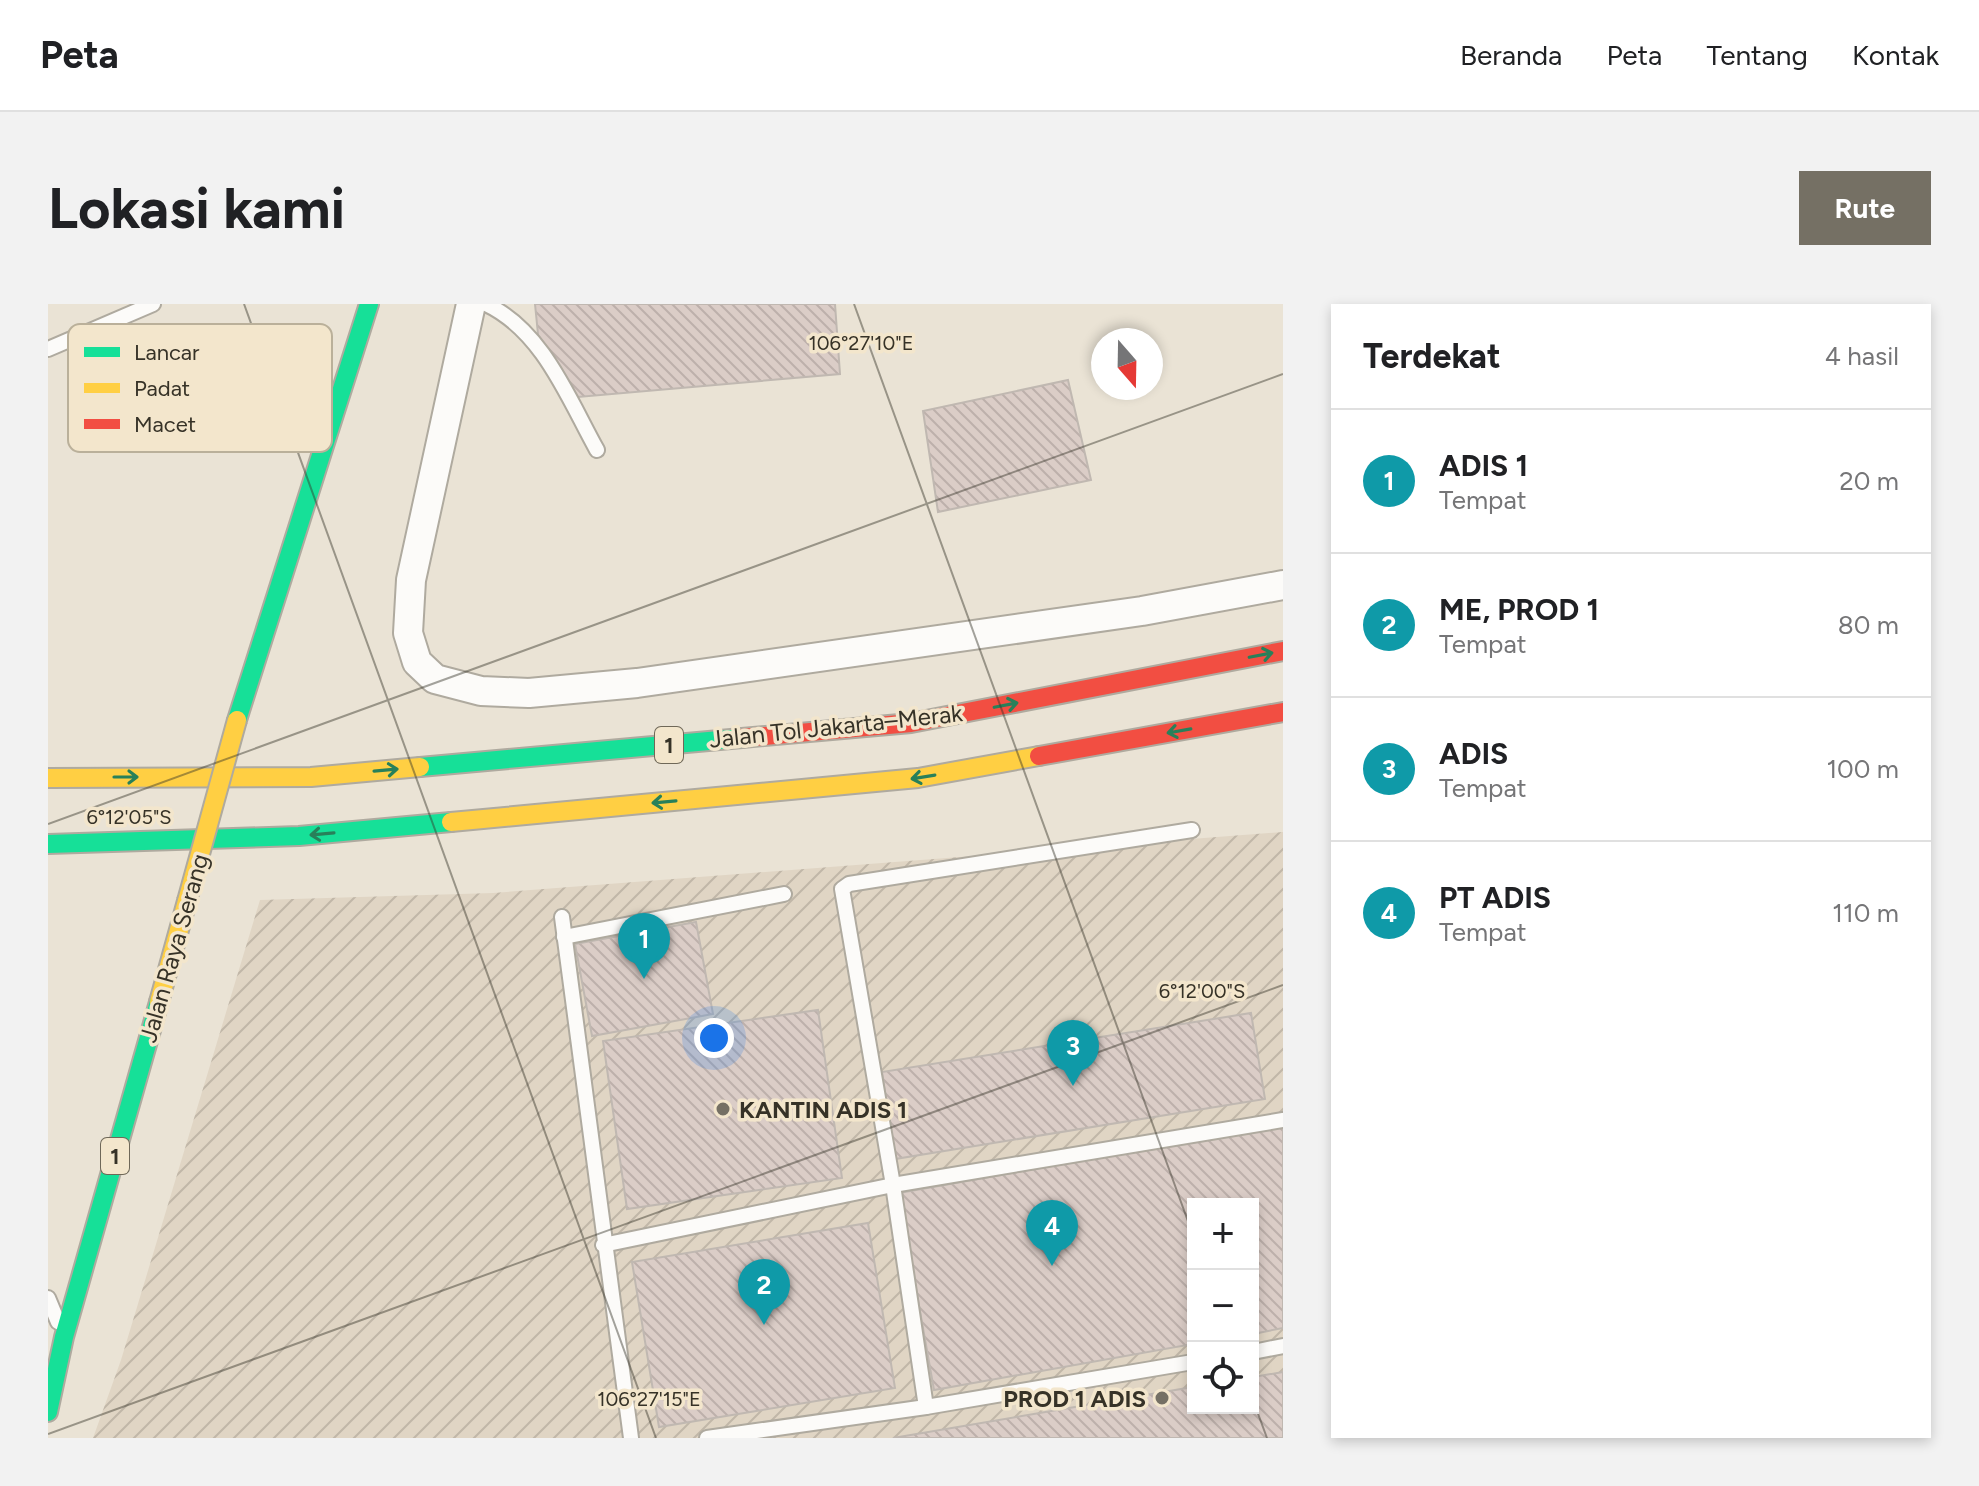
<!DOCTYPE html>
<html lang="id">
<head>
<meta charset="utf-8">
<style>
	:root { --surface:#fff; --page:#f2f2f2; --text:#202124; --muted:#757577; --line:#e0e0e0; --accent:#757064 }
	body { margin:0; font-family:Figtree,sans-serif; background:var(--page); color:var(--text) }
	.controls { position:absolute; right:24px; bottom:24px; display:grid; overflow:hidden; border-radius:0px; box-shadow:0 4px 12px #0003 }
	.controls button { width:72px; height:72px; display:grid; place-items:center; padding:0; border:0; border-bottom:2px solid var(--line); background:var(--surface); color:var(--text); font:40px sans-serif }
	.compass { position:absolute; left:1043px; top:24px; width:72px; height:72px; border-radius:50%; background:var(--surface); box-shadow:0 4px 12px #0003; rotate:160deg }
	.you { position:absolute; left:666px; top:734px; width:28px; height:28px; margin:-20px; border:6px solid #fff; border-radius:50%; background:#1a73e8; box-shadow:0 0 0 12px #1a73e833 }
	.badge { display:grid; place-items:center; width:52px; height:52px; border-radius:50%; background:var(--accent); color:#fff; font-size:26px; font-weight:700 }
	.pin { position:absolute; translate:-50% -66px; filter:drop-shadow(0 2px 4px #0008) }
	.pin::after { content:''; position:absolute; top:42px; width:28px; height:24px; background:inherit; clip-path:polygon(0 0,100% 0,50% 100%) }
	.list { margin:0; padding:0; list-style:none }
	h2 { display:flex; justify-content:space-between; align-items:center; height:104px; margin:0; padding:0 32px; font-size:34px }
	h2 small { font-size:26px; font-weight:400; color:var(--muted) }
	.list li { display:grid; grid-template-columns:52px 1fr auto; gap:24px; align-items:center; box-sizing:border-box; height:144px; padding:0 32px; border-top:2px solid var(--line) }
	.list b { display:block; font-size:30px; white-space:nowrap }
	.list p { margin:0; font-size:26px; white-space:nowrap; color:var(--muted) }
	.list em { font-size:26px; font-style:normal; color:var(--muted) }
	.icon { flex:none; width:44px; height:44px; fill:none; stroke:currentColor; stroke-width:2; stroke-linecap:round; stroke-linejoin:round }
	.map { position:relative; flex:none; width:1235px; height:1134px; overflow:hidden; border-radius:0px }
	header { display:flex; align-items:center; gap:48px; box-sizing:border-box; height:112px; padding:0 40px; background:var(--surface); border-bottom:2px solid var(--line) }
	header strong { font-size:38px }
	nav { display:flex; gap:44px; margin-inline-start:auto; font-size:28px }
	.intro { display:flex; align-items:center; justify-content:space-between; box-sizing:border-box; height:192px; padding:0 48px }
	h1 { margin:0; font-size:56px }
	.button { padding:20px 36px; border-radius:0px; background:var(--accent); color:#fff; font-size:28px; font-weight:700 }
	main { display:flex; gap:48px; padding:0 48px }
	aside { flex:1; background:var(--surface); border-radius:0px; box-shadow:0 4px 12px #0003 }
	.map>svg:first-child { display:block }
	.industrial { fill:url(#industrial-furrows); fill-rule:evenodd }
	.building { fill:url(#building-back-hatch); stroke:#c0b8b1; stroke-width:2 }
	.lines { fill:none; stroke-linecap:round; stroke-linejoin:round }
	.lane-casing { stroke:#afaa9f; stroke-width:18 }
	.street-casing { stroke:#afaa9f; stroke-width:32 }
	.fast-casing { stroke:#afaa9f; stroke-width:22 }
	.slow-casing { stroke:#afaa9f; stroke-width:22 }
	.jam-casing { stroke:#afaa9f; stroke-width:22 }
	.lane { stroke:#fcfbf9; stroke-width:14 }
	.street { stroke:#fcfbf9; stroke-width:28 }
	.fast { stroke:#16e098; stroke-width:18 }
	.slow { stroke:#ffcf43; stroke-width:18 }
	.jam { stroke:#f24e42; stroke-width:18 }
	.slow-bridge-casing { stroke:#afaa9f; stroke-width:22; stroke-linecap:butt }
	.slow-bridge { stroke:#ffcf43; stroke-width:18 }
	.oneway { stroke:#28805a }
	.ticks { fill:none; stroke:#363227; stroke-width:2; stroke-opacity:0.45 }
	.poi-dot { fill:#757064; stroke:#f3e6cc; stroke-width:3 }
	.labels { text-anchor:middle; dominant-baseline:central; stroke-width:7; stroke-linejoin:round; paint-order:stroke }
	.shield { fill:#f3e6cc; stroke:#6f6858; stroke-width:2 }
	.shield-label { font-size:22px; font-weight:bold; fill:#363227 }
	.street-label { font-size:24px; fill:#363227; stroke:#f3e6cc }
	.poi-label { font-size:24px; font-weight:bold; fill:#363227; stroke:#f3e6cc; text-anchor:start }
	.key { fill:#f3e6cc; stroke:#bab09a; stroke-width:2 }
	.key-label { font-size:22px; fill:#363227 }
	.ticks-label { font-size:20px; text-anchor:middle; fill:#363227; stroke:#f3e6cc; stroke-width:7; stroke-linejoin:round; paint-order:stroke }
</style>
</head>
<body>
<header>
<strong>Peta</strong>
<nav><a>Beranda</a><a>Peta</a><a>Tentang</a><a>Kontak</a></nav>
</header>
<div class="intro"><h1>Lokasi kami</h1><a class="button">Rute</a></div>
<main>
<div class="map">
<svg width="1235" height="1134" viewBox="0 0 1235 1134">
	<defs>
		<pattern id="industrial-furrows" width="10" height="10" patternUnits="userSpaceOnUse" patternTransform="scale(2)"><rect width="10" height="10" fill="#e0d5c4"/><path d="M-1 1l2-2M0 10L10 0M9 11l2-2" fill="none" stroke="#c1b7a8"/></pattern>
		<pattern id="building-back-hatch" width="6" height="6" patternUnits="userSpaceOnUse" patternTransform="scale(2)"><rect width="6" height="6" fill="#dbcdc7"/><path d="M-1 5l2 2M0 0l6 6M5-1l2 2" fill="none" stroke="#bdb0ab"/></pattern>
	</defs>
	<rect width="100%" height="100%" fill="#eae3d5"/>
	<path class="industrial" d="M 1235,528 L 1235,1134 L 45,1134 L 73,1056 L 212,596 L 445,589 ZM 1145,900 L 1205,900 L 1205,1104 L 1145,1104 Z"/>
	<g class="building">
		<path d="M 487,0 L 787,0 L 792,70 L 530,93 L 504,52 L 491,40 Z"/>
		<path d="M 1020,76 L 1043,176 L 890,208 L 875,107 Z"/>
		<path d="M 648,618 L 665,710 L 544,732 L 527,640 Z"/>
		<path d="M 770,706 L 794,874 L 579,905 L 555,737 Z"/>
		<path d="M 1203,709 L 1217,795 L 847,855 L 834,768 Z"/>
		<path d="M 1235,821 L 1235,1024 L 1205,1030 L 1205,900 L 1145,900 L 1145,1040 L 886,1086 L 851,889 Z"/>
		<path d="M 820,919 L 847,1084 L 611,1123 L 584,958 Z"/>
		<path d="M 1235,1068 L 1235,1134 L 845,1134 L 1145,1083 L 1145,1104 L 1205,1104 L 1205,1073 Z"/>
	</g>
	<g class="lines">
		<defs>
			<g id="lane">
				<path d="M 438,0 C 495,27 520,94 549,146"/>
				<path d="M 0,45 L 105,0"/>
				<path d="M 514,613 L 583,1134"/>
				<path d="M 516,633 L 736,590"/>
				<path d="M 555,941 L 845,881 L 1235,816"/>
				<path d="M 0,994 L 10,1018"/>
				<path d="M 1205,1048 L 1235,1042"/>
				<path d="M 878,1103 L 845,881 L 794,585 L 801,580 L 1144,526"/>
				<path d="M 659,1134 L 878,1103 L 1145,1058"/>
			</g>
			<path id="street" d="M 423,0 L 363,276 L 360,329 L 369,358 L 387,375 L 433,387 L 481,389 L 589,379 L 1094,307 L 1235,281"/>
			<g id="fast">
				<path d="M 189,416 L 321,0"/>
				<path d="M 372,463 L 694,434"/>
				<path d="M 0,540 L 251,532 L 403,518"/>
				<path d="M 0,1108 L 16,1033 L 111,698"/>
			</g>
			<g id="slow">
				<path d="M 0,474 L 263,473 L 372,463"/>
				<path d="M 403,518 L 870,474 L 991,452"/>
				<path d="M 111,698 L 139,597"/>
			</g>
			<g id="jam">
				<path d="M 694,434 L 863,419 L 1235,347"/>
				<path d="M 991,452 L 1235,408"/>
			</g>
		</defs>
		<use href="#lane" class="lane-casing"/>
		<use href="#street" class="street-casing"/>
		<use href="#fast" class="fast-casing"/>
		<use href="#slow" class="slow-casing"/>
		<use href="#jam" class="jam-casing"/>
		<use href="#lane" class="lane"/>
		<use href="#street" class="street"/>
		<use href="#fast" class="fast"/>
		<use href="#slow" class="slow"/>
		<use href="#jam" class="jam"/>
		<defs>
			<path id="slow-bridge" d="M 139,597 L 189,416"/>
		</defs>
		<use href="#slow-bridge" class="slow-bridge-casing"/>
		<use href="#slow-bridge" class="slow-bridge"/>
	</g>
	<defs><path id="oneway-shaft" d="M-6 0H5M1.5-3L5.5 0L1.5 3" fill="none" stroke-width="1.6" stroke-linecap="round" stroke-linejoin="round" transform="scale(2)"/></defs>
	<g class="oneway">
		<use href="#oneway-shaft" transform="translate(1213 351) rotate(-11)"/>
		<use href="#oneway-shaft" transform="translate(958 401) rotate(-11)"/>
		<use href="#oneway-shaft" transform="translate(1131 427) rotate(170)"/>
		<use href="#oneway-shaft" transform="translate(338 466) rotate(-5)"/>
		<use href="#oneway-shaft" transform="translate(78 473)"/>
		<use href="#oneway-shaft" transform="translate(875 473) rotate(171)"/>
		<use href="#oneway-shaft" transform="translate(616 498) rotate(175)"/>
		<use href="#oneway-shaft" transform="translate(274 530) rotate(175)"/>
	</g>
	<path class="ticks" d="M 196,0 L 608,1134M 806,0 L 1145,931M 0,520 L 1235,70M 1205,1096 L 1219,1134M 0,1130 L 1235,681"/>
	<g class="poi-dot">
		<circle cx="675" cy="805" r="8"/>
		<circle cx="1114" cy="1094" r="8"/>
	</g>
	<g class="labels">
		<g class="shield">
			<rect x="607" y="423" width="28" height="36" rx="6"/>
			<rect x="53" y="834" width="28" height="36" rx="6"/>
		</g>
		<g class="shield-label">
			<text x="621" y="441">1</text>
			<text x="67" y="852">1</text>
		</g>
		<g class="street-label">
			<text transform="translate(788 422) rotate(-6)">Jalan Tol Jakarta–Merak</text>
			<text transform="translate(126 644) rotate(-74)">Jalan Raya Serang</text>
		</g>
		<g class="poi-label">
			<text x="691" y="805">KANTIN ADIS 1</text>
			<text x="1098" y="1094" text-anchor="end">PROD 1 ADIS</text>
		</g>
	</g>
	<rect x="20" y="20" width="264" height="128" rx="12" class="key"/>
	<rect x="36" y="43" width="36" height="10" fill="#16e098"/>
	<rect x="36" y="79" width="36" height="10" fill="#ffcf43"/>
	<rect x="36" y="115" width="36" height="10" fill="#f24e42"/>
	<g class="key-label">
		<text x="86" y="56">Lancar</text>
		<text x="86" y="92">Padat</text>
		<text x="86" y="128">Macet</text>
	</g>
	<g class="ticks-label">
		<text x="813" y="46">106°27'10"E</text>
		<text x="81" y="520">6°12'05"S</text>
		<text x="1154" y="694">6°12'00"S</text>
		<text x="601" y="1102">106°27'15"E</text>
	</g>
</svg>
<div class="controls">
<button>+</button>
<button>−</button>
<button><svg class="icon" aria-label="locate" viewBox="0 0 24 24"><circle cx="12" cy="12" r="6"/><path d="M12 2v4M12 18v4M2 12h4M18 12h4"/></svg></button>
</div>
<svg class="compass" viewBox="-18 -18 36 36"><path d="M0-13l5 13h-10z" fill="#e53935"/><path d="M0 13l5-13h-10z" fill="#757577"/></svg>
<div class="you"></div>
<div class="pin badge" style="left:596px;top:675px;background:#0f9aa8">1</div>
<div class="pin badge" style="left:716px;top:1021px;background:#0f9aa8">2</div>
<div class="pin badge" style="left:1025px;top:782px;background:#0f9aa8">3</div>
<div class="pin badge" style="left:1004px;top:962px;background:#0f9aa8">4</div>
</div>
<aside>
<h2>Terdekat<small>4 hasil</small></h2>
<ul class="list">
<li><span class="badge" style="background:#0f9aa8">1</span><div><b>ADIS 1</b><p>Tempat</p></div><em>20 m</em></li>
<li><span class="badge" style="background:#0f9aa8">2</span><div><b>ME, PROD 1</b><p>Tempat</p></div><em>80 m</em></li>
<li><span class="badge" style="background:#0f9aa8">3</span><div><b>ADIS</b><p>Tempat</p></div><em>100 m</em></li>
<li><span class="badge" style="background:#0f9aa8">4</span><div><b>PT ADIS</b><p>Tempat</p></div><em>110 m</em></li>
</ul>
</aside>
</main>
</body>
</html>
